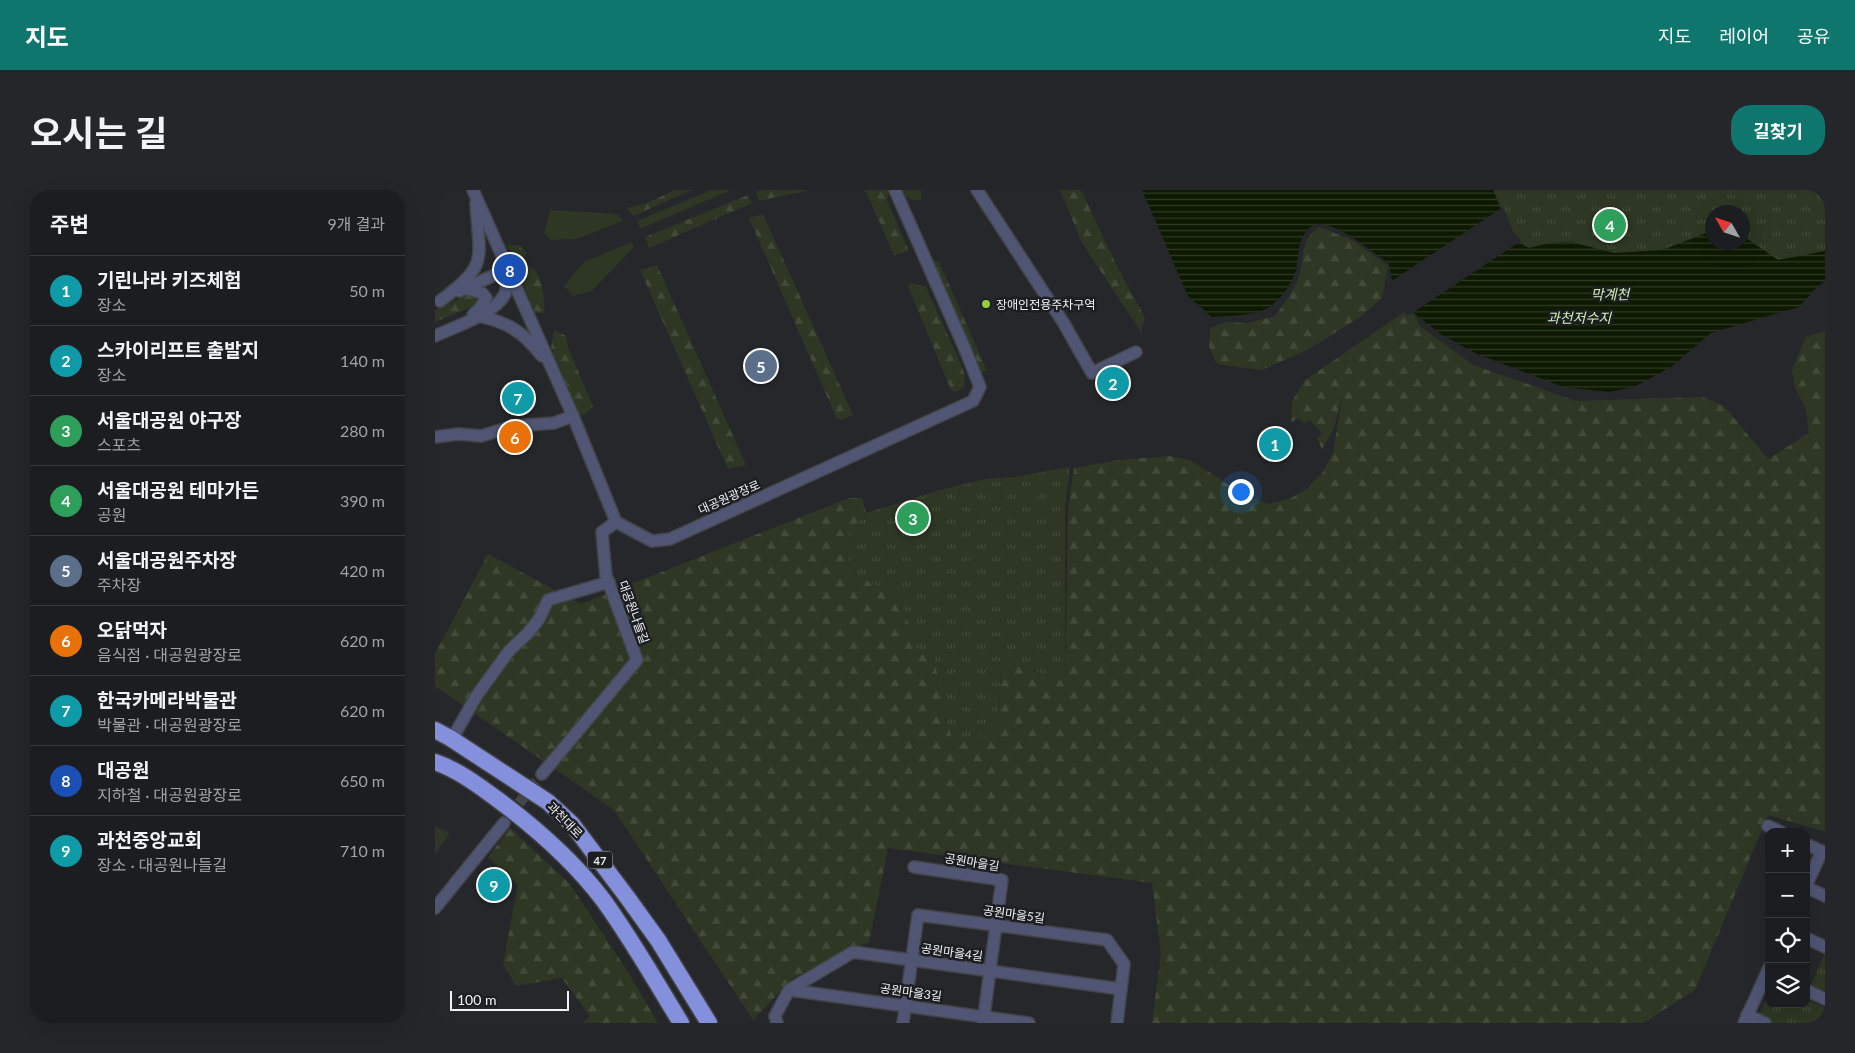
<!DOCTYPE html>
<html lang="ko">
<head>
<meta charset="utf-8">
<style>
	:root { --surface:#1c1d20; --page:#252629; --text:#f1f3f6; --muted:#a0a2a5; --line:#3a3b3e; --accent:#0f766e }
	body { margin:0; font-family:Lato,"Noto Sans KR",sans-serif; background:var(--page); color:var(--text) }
	.controls { position:absolute; right:15px; bottom:15px; display:grid; overflow:hidden; border-radius:10px; box-shadow:0 5px 20px #0002 }
	.controls button { width:45px; height:45px; display:grid; place-items:center; padding:0; border:0; border-bottom:1px solid var(--line); background:var(--surface); color:var(--text); font:25px sans-serif }
	.compass { position:absolute; left:1270px; top:15px; width:45px; height:45px; border-radius:50%; background:var(--surface); box-shadow:0 5px 20px #0002; rotate:309deg }
	.scale { position:absolute; left:15px; bottom:12px; width:119px; box-sizing:border-box; padding-left:5px; border:2px solid #f2f3f6; border-top:0; font-size:14px; line-height:18px; white-space:nowrap; color:#f2f3f6; -webkit-text-stroke:4px #1d1e22; paint-order:stroke }
	.you { position:absolute; left:805px; top:301px; width:18px; height:18px; margin:-12px; border:4px solid #fff; border-radius:50%; background:#1a73e8; box-shadow:0 0 0 8px #1a73e833 }
	.badge { display:grid; place-items:center; width:32px; height:32px; border-radius:50%; background:var(--accent); color:#fff; font-size:16px; font-weight:700 }
	.pin { position:absolute; translate:-50% -50%; border:2px solid #fff; box-shadow:0 1px 5px #0006 }
	.list { margin:0; padding:0; list-style:none }
	h2 { display:flex; justify-content:space-between; align-items:center; height:65px; margin:0; padding:0 20px; font-size:21px }
	h2 small { font-size:16px; font-weight:400; color:var(--muted) }
	.list li { display:grid; grid-template-columns:32px 1fr auto; gap:15px; align-items:center; box-sizing:border-box; height:70px; padding:0 20px; border-top:1px solid var(--line) }
	.list b { display:block; font-size:19px; white-space:nowrap }
	.list p { margin:0; font-size:16px; white-space:nowrap; color:var(--muted) }
	.list em { font-size:16px; font-style:normal; color:var(--muted) }
	.icon { flex:none; width:28px; height:28px; fill:none; stroke:currentColor; stroke-width:2; stroke-linecap:round; stroke-linejoin:round }
	.map { position:relative; flex:none; width:1390px; height:833px; overflow:hidden; border-radius:20px }
	header { display:flex; align-items:center; gap:30px; box-sizing:border-box; height:70px; padding:0 25px; background:var(--accent); color:#fff }
	header strong { font-size:24px }
	nav { display:flex; gap:28px; margin-inline-start:auto; font-size:18px }
	.intro { display:flex; align-items:center; justify-content:space-between; box-sizing:border-box; height:120px; padding:0 30px }
	h1 { margin:0; font-size:35px }
	.button { padding:12px 22px; border-radius:20px; background:var(--accent); color:#fff; font-size:18px; font-weight:700 }
	main { display:flex; gap:30px; padding:0 30px }
	aside { flex:1; background:var(--surface); border-radius:20px; box-shadow:0 5px 20px #0002 }
	.map>svg:first-child { display:block }
	.grass { fill:#2d3723 }
	.forest { fill:url(#forest-firs) }
	.park { fill:url(#park-tufts) }
	.water { fill:url(#water-rules) }
	.pier { fill:#26272b }
	.lines { fill:none; stroke-linecap:round; stroke-linejoin:round }
	.minor-tunnel { stroke:#454649; stroke-width:11; stroke-dasharray:11 5.5; stroke-linecap:butt }
	.minor-casing { stroke:#434447; stroke-width:14 }
	.highway-casing { stroke:#434447; stroke-width:19 }
	.minor { stroke:#4f5573; stroke-width:11 }
	.highway { stroke:#8590dd; stroke-width:16 }
	.poi-dot { fill:#91cd3f; stroke:#1d1e22; stroke-width:2 }
	.labels { text-anchor:middle; dominant-baseline:central; stroke-width:5; stroke-linejoin:round; paint-order:stroke }
	.shield { fill:#1d1e22; stroke:#b2b3b6; stroke-width:1 }
	.shield-label { font-size:11px; font-weight:bold; fill:#f2f3f6 }
	.poi-label { font-size:12px; fill:#f2f3f6; stroke:#1d1e22; text-anchor:start }
	.street-label { font-size:12px; fill:#f2f3f6; stroke:#1d1e22 }
	.water-label { font-size:14px; font-style:italic; fill:#d1efb4; stroke:#1d1e22 }
</style>
</head>
<body>
<header>
<strong>지도</strong>
<nav><a>지도</a><a>레이어</a><a>공유</a></nav>
</header>
<div class="intro"><h1>오시는 길</h1><a class="button">길찾기</a></div>
<main>
<aside>
<h2>주변<small>9개 결과</small></h2>
<ul class="list">
<li><span class="badge" style="background:#0f9aa8">1</span><div><b>기린나라 키즈체험</b><p>장소</p></div><em>50 m</em></li>
<li><span class="badge" style="background:#0f9aa8">2</span><div><b>스카이리프트 출발지</b><p>장소</p></div><em>140 m</em></li>
<li><span class="badge" style="background:#2e9e5b">3</span><div><b>서울대공원 야구장</b><p>스포츠</p></div><em>280 m</em></li>
<li><span class="badge" style="background:#2e9e5b">4</span><div><b>서울대공원 테마가든</b><p>공원</p></div><em>390 m</em></li>
<li><span class="badge" style="background:#5c6f8a">5</span><div><b>서울대공원주차장</b><p>주차장</p></div><em>420 m</em></li>
<li><span class="badge" style="background:#e8710a">6</span><div><b>오닭먹자</b><p>음식점 · 대공원광장로</p></div><em>620 m</em></li>
<li><span class="badge" style="background:#0f9aa8">7</span><div><b>한국카메라박물관</b><p>박물관 · 대공원광장로</p></div><em>620 m</em></li>
<li><span class="badge" style="background:#1a4fb4">8</span><div><b>대공원</b><p>지하철 · 대공원광장로</p></div><em>650 m</em></li>
<li><span class="badge" style="background:#0f9aa8">9</span><div><b>과천중앙교회</b><p>장소 · 대공원나들길</p></div><em>710 m</em></li>
</ul>
</aside>
<div class="map">
<svg width="1390" height="833" viewBox="0 0 1390 833">
	<defs>
		<pattern id="forest-firs" width="22" height="20" patternUnits="userSpaceOnUse" patternTransform="scale(1.25)"><rect width="22" height="20" fill="#2d3723"/><path d="M5 1l3.5 6h-7zM16 11l3.5 6h-7z" fill="#424b39"/></pattern>
		<pattern id="park-tufts" width="24" height="20" patternUnits="userSpaceOnUse" patternTransform="scale(1.25)"><rect width="24" height="20" fill="#2d3723"/><path d="M3 7l-1-3M5 7V3M7 7l1-3M15 17l-1-3M17 17v-4M19 17l1-3" fill="none" stroke="#424b39"/></pattern>
		<pattern id="water-rules" width="6" height="5" patternUnits="userSpaceOnUse" patternTransform="scale(1.25)"><rect width="6" height="5" fill="#0d1900"/><path d="M0 2.5h6" fill="none" stroke="#313b26"/></pattern>
	</defs>
	<rect width="100%" height="100%" fill="#26272b"/>
	<g class="grass">
		<path d="M 276,0 L 296,0 L 205,39 L 202,31 Z"/>
		<path d="M 467,0 L 486,0 L 486,10 C 478,13 470,7 467,0 Z"/>
		<path d="M 115,20 L 184,24 L 187,31 L 142,49 L 115,50 L 109,43 Z"/>
		<path d="M 197,52 L 199,57 L 157,101 L 138,106 L 129,96 L 149,72 Z"/>
		<path d="M 0,636 L 15,643 L 0,664 Z"/>
	</g>
	<g class="forest">
		<path d="M 240,0 L 257,0 L 198,26 L 192,18 L 212,13 Z"/>
		<path d="M 325,0 L 376,0 L 324,11 L 321,2 Z"/>
		<path d="M 430,0 L 454,0 L 452,11 L 474,61 L 459,65 Z"/>
		<path d="M 625,0 L 646,0 L 680,72 L 710,128 L 706,142 L 647,53 Z"/>
		<path d="M 313,5 L 317,13 L 214,58 L 210,47 Z"/>
		<path d="M 328,24 L 418,225 L 407,230 L 402,229 L 314,28 Z"/>
		<path d="M 884,37 L 917,50 L 953,76 L 947,108 L 925,127 L 874,159 L 827,180 L 782,174 L 774,157 L 775,138 L 791,132 L 812,133 L 840,126 C 847,116 859,101 863,89 C 870,70 864,50 884,37 Z"/>
		<path d="M 72,55 L 84,55 L 92,63 L 90,66 L 80,71 Z"/>
		<path d="M 495,70 L 504,72 L 552,181 L 544,182 Z"/>
		<path d="M 222,75 L 311,275 L 293,279 L 205,80 Z"/>
		<path d="M 94,76 C 109,82 108,109 110,123 L 100,123 L 83,81 Z"/>
		<path d="M 475,93 L 491,97 L 528,179 L 530,188 L 529,197 L 521,202 L 516,200 L 473,96 Z"/>
		<path d="M 35,104 L 41,106 L 43,111 L 39,116 L 0,132 L 0,120 Z"/>
		<path d="M 969,122 L 972,126 L 978,122 L 985,136 L 1038,175 L 1141,211 L 1268,207 L 1289,216 L 1333,269 L 1374,243 L 1371,219 L 1360,198 L 1357,179 L 1371,147 L 1390,141 L 1390,640 L 1388,641 L 1333,625 L 1260,800 L 1208,833 L 717,833 L 726,764 L 717,693 L 453,658 L 434,752 L 358,788 L 318,830 L 179,620 L 0,496 L 0,464 L 53,364 L 146,414 L 414,308 L 427,308 L 431,323 L 414,342 L 412,381 L 464,406 L 484,463 L 498,464 L 519,555 L 563,532 L 566,477 L 585,476 L 630,492 L 633,318 L 639,278 L 684,270 L 735,266 L 755,270 L 808,304 L 833,314 L 856,308 L 872,299 L 888,282 L 898,263 L 908,203 L 899,238 L 887,259 L 882,249 L 887,243 L 875,230 L 869,234 L 864,228 L 856,232 L 857,212 L 869,191 Z"/>
		<path d="M 119,140 L 131,146 L 133,158 L 158,216 L 150,224 L 144,225 L 116,158 Z"/>
		<path d="M 75,638 L 135,694 L 191,779 L 223,833 L 148,833 L 155,826 L 127,788 L 81,796 L 68,774 L 83,695 L 53,667 Z"/>
	</g>
	<g class="park">
		<path d="M 1058,0 L 1383,0 L 1390,16 L 1390,61 L 1343,70 L 1308,46 L 1308,22 L 1278,22 L 1277,41 L 1227,60 L 1179,63 L 1136,52 L 1115,53 L 1094,58 C 1072,48 1068,20 1058,0 Z"/>
		<path d="M 635,277 L 630,318 L 630,492 L 585,476 L 566,477 L 563,532 L 552,543 L 518,555 L 498,464 L 484,464 L 464,406 L 412,381 L 414,342 L 431,323 L 505,300 L 551,289 L 579,287 Z"/>
		<path d="M 1390,763 L 1390,801 L 1376,795 Z"/>
		<path d="M 1334,803 L 1334,814 L 1371,814 L 1371,809 L 1390,818 L 1390,833 L 1334,833 L 1323,828 Z"/>
	</g>
	<path class="water" d="M 707,0 L 1058,0 C 1068,20 1072,48 1094,58 L 1115,53 L 1136,52 L 1179,63 L 1227,60 L 1277,41 L 1278,52 L 1308,52 L 1308,46 L 1343,70 L 1390,61 L 1390,91 L 1379,100 L 1364,117 L 1276,143 L 1236,177 L 1199,197 L 1174,202 L 1128,197 L 1042,164 L 1007,145 L 976,121 L 957,91 L 954,74 C 939,63 895,26 877,36 C 870,40 867,48 865,55 C 863,61 863,68 862,74 C 860,90 849,105 837,115 C 822,127 795,125 777,127 L 753,106 Z"/>
	<path class="pier" d="M 1068,17 L 1078,41 L 1086,51 L 976,124 L 974,123 L 955,92 Z"/>
	<g class="lines">
		<path class="minor-tunnel" d="M 74,626 L 107,584"/>
		<defs>
			<g id="minor">
				<path d="M 38,0 L 138,226 L 181,332 L 217,351 L 235,349 L 538,211 L 545,197 L 530,159 L 460,0"/>
				<path d="M 542,0 L 628,132 L 657,183 L 701,162"/>
				<path d="M 29,98 L 47,103 L 51,108 L 46,117 L 38,125"/>
				<path d="M 24,101 L 73,79"/>
				<path d="M 5,111 C 55,74 44,70 41,13"/>
				<path d="M 43,126 C 73,132 88,142 107,166"/>
				<path d="M 0,146 C 19,137 60,124 70,104 C 72,98 72,87 73,81"/>
				<path d="M 0,247 L 24,244 L 46,246 L 79,236 L 119,233 L 138,226"/>
				<path d="M 17,549 L 42,505 L 74,461 L 93,443 L 104,429 L 113,410 L 174,392"/>
				<path d="M 107,584 L 202,470 L 171,386 L 167,342 L 181,332"/>
				<path d="M 1333,636 L 1346,642"/>
				<path d="M 1371,654 L 1390,663"/>
				<path d="M 479,677 L 567,690 L 548,833"/>
				<path d="M 1371,696 L 1387,661"/>
				<path d="M 1371,697 L 1390,706"/>
				<path d="M 0,718 L 69,633"/>
				<path d="M 1371,748 L 1390,757"/>
				<path d="M 354,800 L 594,833"/>
				<path d="M 1371,800 L 1390,809"/>
				<path d="M 1312,825 L 1330,833"/>
				<path d="M 342,833 L 340,826 L 354,800 L 418,762 L 686,799"/>
				<path d="M 468,833 L 483,725 L 672,750 L 689,774 L 682,833"/>
				<path d="M 1309,833 L 1334,778"/>
			</g>
			<g id="highway">
				<path d="M 0,540 L 15,548 L 113,612 L 137,634 L 192,707 L 223,750 L 274,833"/>
				<path d="M 0,572 C 23,580 43,595 62,609 C 101,638 139,671 169,711 C 197,750 221,792 246,833"/>
			</g>
		</defs>
		<use href="#minor" class="minor-casing"/>
		<use href="#highway" class="highway-casing"/>
		<use href="#minor" class="minor"/>
		<use href="#highway" class="highway"/>
	</g>
	<circle class="poi-dot" cx="551" cy="114" r="5"/>
	<g class="labels">
		<rect class="shield" x="152.5" y="661.5" width="25" height="17" rx="4"/>
		<g class="shield-label">
			<text x="165" y="670">47</text>
		</g>
		<g class="poi-label">
			<text x="561" y="114">장애인전용주차구역</text>
		</g>
		<g class="street-label">
			<text transform="translate(294 307) rotate(-24)">대공원광장로</text>
			<text transform="translate(199 422) rotate(70)">대공원나들길</text>
			<text transform="translate(130 630) rotate(46)">과천대로</text>
			<text transform="translate(537 672) rotate(9)">공원마을길</text>
			<text transform="translate(579 724) rotate(8)">공원마을5길</text>
			<text transform="translate(517 762) rotate(8)">공원마을4길</text>
			<text transform="translate(476 802) rotate(8)">공원마을3길</text>
		</g>
		<g class="water-label">
			<text transform="translate(1175 104) rotate(-1)">막계천</text>
			<text x="1144" y="127">과천저수지</text>
		</g>
	</g>
</svg>
<div class="controls">
<button>+</button>
<button>−</button>
<button><svg class="icon" aria-label="locate" viewBox="0 0 24 24"><circle cx="12" cy="12" r="6"/><path d="M12 2v4M12 18v4M2 12h4M18 12h4"/></svg></button>
<button><svg class="icon" aria-label="layers" viewBox="0 0 24 24"><path d="M12 4l9 5-9 5-9-5zM3 14l9 5 9-5"/></svg></button>
</div>
<svg class="compass" viewBox="-18 -18 36 36"><path d="M0-13l5 13h-10z" fill="#e53935"/><path d="M0 13l5-13h-10z" fill="#a0a2a5"/></svg>
<div class="scale">100 m</div>
<div class="you"></div>
<div class="pin badge" style="left:840px;top:254px;background:#0f9aa8">1</div>
<div class="pin badge" style="left:678px;top:193px;background:#0f9aa8">2</div>
<div class="pin badge" style="left:478px;top:328px;background:#2e9e5b">3</div>
<div class="pin badge" style="left:1175px;top:35px;background:#2e9e5b">4</div>
<div class="pin badge" style="left:326px;top:176px;background:#5c6f8a">5</div>
<div class="pin badge" style="left:80px;top:247px;background:#e8710a">6</div>
<div class="pin badge" style="left:83px;top:208px;background:#0f9aa8">7</div>
<div class="pin badge" style="left:75px;top:80px;background:#1a4fb4">8</div>
<div class="pin badge" style="left:59px;top:695px;background:#0f9aa8">9</div>
</div>
</main>
</body>
</html>
